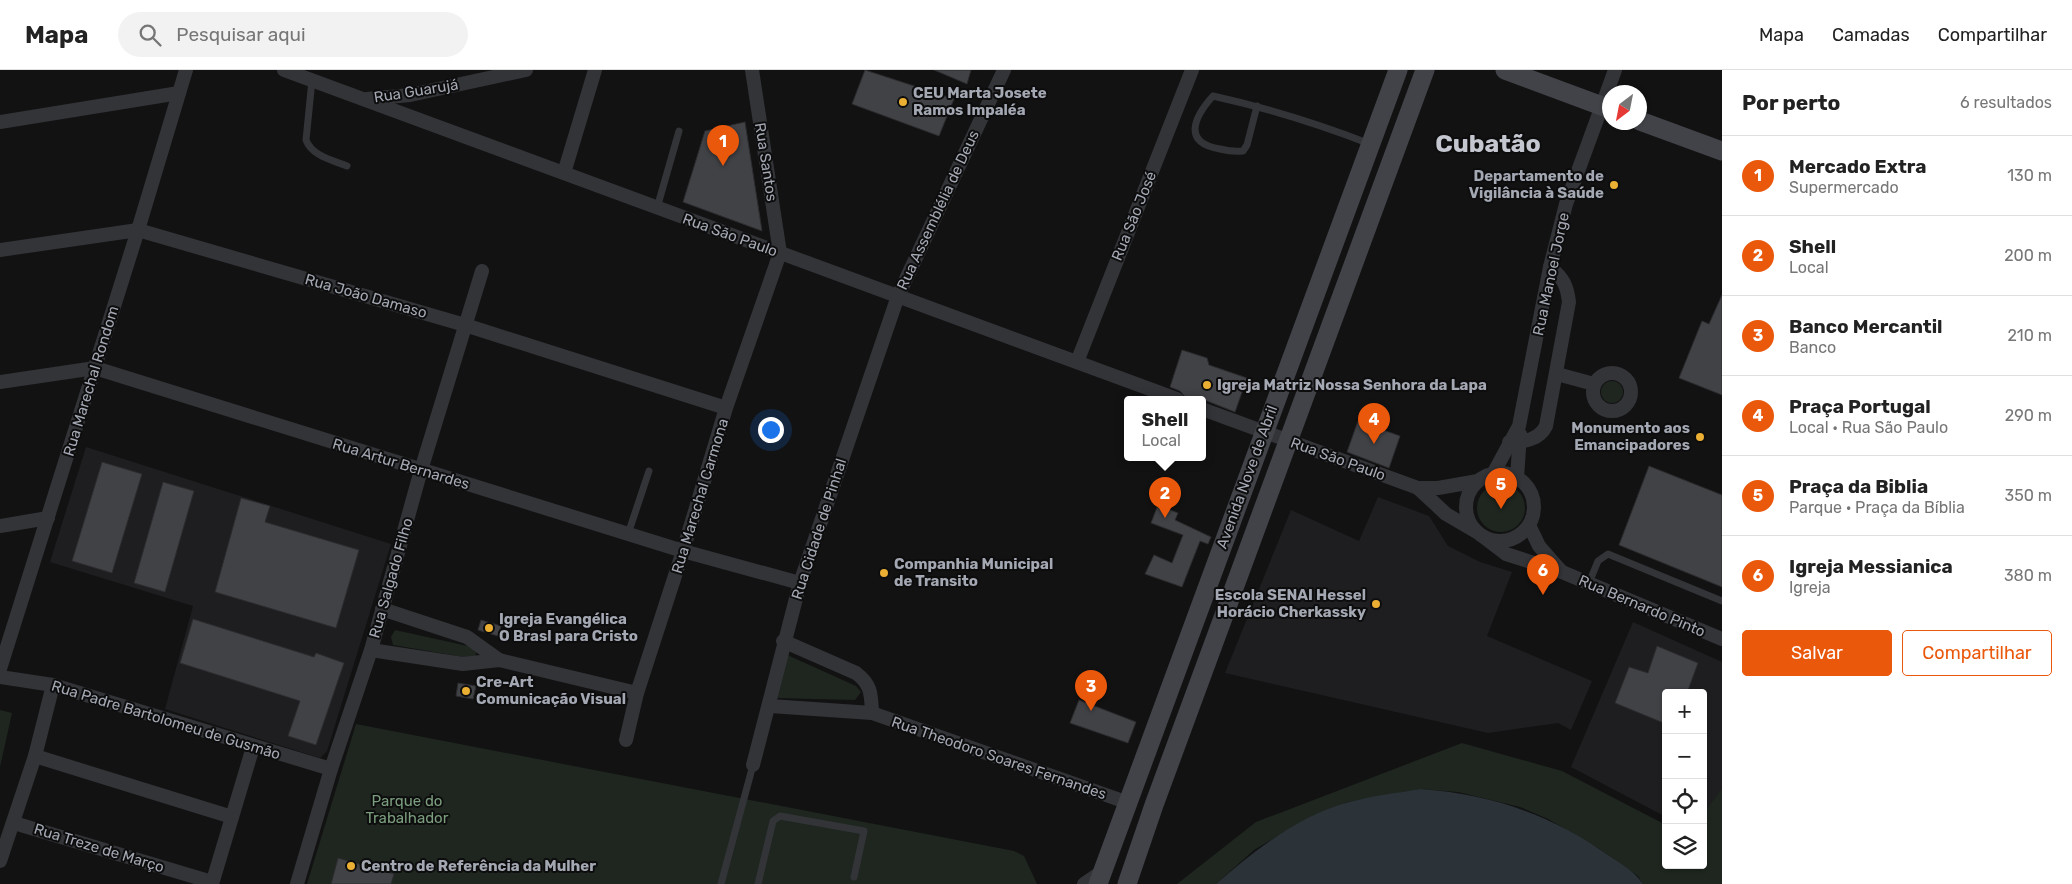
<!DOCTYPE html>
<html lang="pt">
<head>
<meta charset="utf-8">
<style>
	:root { --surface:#fff; --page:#f2f2f2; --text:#222; --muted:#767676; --line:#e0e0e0; --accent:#ea580c }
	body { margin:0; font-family:Rubik,sans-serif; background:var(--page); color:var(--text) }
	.controls { position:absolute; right:15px; bottom:15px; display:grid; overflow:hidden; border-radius:5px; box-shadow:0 1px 4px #0004 }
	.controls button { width:45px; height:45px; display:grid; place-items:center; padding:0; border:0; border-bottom:1px solid var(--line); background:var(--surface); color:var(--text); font:25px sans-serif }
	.compass { position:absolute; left:1602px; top:15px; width:45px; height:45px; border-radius:50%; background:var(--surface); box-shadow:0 1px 4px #0004; rotate:212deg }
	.you { position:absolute; left:770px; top:359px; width:18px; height:18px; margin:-12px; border:4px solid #fff; border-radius:50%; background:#1a73e8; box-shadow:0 0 0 8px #1a73e833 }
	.badge { display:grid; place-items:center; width:32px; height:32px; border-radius:50%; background:var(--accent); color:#fff; font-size:16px; font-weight:700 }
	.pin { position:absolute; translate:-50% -41px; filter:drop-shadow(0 1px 2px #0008) }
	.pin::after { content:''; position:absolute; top:26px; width:18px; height:15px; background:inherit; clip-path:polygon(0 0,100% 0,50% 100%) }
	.popup { position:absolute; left:1124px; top:326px; width:82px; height:65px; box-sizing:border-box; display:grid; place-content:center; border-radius:5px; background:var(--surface); filter:drop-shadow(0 1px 4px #0005); font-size:16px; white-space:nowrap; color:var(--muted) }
	.popup b { font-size:19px; color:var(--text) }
	.popup::after { content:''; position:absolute; left:50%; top:100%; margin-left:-10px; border:10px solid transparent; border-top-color:var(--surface) }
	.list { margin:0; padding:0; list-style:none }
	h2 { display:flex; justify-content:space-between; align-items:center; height:65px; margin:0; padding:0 20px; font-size:21px }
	h2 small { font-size:16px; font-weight:400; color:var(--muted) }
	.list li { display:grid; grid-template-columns:32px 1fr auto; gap:15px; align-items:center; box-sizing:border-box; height:80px; padding:0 20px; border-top:1px solid var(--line) }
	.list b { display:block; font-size:19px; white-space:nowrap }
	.list p { margin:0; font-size:16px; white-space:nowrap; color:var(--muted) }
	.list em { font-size:16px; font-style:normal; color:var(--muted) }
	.actions { display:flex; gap:10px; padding:15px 20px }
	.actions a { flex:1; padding:11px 0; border:1px solid var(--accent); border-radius:5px; text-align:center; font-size:18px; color:var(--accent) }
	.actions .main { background:var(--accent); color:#fff }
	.icon { flex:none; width:28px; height:28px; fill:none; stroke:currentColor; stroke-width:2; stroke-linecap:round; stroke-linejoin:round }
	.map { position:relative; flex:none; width:1722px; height:814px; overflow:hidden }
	header { display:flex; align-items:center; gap:30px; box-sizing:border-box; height:70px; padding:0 25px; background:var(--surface); border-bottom:1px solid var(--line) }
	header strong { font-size:24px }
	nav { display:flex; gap:28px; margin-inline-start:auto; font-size:18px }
	.search { width:350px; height:45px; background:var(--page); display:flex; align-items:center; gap:12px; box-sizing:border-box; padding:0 18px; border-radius:28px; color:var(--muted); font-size:19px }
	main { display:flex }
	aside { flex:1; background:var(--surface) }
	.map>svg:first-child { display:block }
	.built { fill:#1e1e20 }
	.green { fill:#1e261f }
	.water { fill:#2b3238 }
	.building { fill:#414246; stroke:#2c2c2f }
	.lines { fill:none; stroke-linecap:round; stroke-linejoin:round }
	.lane { stroke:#333438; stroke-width:7 }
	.street { stroke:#333438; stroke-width:14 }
	.secondary { stroke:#414348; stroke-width:19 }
	.poi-dot { fill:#ebb033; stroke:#0d0d0e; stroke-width:2 }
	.labels { text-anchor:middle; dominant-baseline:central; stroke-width:4; stroke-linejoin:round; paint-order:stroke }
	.street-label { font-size:15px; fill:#a4a8b3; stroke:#0d0d0e }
	.poi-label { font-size:15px; font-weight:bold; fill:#a4a8b3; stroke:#0d0d0e; text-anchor:start }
	.park-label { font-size:15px; fill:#7b9e7e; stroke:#0d0d0e }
	.town-label { font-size:25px; font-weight:bold; fill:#c5c7d0; stroke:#0d0d0e }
</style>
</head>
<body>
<header>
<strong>Mapa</strong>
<div class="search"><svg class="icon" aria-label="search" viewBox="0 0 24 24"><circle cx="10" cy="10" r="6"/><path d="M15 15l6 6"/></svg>Pesquisar aqui</div>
<nav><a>Mapa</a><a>Camadas</a><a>Compartilhar</a></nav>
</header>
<main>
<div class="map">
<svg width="1722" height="814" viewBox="0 0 1722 814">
	<rect width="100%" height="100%" fill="#121213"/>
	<g class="built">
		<path d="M 86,377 L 391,474 L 327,681 L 320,688 L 165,639 L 193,536 L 50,492 Z"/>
		<path d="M 1378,427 L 1429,446 L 1448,476 L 1480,492 L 1512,502 L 1487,566 L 1592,611 L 1571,660 L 1558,653 L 1488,663 L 1225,603 L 1291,440 L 1359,471 Z"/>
		<path d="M 1633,552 L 1722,592 L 1722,733 L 1703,756 L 1703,623 L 1666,623 L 1666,747 L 1571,697 Z"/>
	</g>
	<g class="green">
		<circle cx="1612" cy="322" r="11"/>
		<circle cx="1501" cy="438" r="24"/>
		<path d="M 395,560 L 477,578 L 475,589 L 393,575 L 391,567 Z"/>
		<path d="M 785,584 L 856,616 L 861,622 L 855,630 L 776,628 Z"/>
		<path d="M 0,640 L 12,643 L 0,697 Z"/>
		<path d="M 356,654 L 1014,781 L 1024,786 L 1037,814 L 307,814 Z"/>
		<path d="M 1462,673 L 1562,701 L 1666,755 L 1666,795 L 1703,795 L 1703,744 L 1722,719 L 1722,814 L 1643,814 L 1638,806 L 1598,778 L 1548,749 L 1520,737 L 1458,722 L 1420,719 L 1348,732 L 1324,742 L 1291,758 L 1254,780 L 1216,814 L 1177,814 L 1256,752 Z"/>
	</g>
	<path class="water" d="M 1420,719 C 1492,724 1552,745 1611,787 C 1623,795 1635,802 1643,814 L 1216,814 C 1255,780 1298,746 1349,732 C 1372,726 1396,723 1420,719 Z"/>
	<g class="building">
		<path d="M 865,0 L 954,29 L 939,66 L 852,34 Z"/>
		<path d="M 934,0 L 971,0 L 967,14 Z"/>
		<path d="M 745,52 L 762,161 L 683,132 L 705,61 Z"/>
		<path d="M 1722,225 L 1722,325 L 1679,308 L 1702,251 L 1709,254 Z"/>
		<path d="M 1182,280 L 1207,288 L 1209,295 L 1247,308 L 1235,342 L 1202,329 L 1186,328 L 1180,321 L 1170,317 Z"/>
		<path d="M 1358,351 L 1400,366 L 1389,398 L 1347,382 Z"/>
		<path d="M 102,392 L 142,404 L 112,503 L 72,491 Z"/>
		<path d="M 1649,396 L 1722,425 L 1722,517 L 1619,475 Z"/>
		<path d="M 163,412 L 194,421 L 165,522 L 134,513 Z"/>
		<path d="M 241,428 L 270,436 L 265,452 L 359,480 L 336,558 L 215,522 Z"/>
		<path d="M 1158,435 L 1178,443 L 1175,450 L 1211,467 L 1208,474 L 1200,471 L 1182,517 L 1145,504 L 1154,485 L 1172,493 L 1183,465 L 1151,453 Z"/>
		<path d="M 193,549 L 314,587 L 316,583 L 344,593 L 316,675 L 288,666 L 300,631 L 180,593 Z"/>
		<path d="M 481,550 L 501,556 L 498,566 L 478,560 Z"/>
		<path d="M 1657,576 L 1698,593 L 1687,623 L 1666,623 L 1666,654 L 1615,633 L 1629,597 L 1648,603 Z"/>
		<path d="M 458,613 L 476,616 L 473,629 L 456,626 Z"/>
		<path d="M 1079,630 L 1136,652 L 1128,673 L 1070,653 Z"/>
		<path d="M 338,788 L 394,804 L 391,814 L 331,814 Z"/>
	</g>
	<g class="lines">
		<g class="lane">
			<path d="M 312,10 L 306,70 C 312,86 332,90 347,96"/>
			<path d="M 1257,36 L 1247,75 L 1243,81 C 1235,82 1228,81 1220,79 C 1182,73 1194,47 1213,26 C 1267,38 1319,54 1370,74"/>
			<path d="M 657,138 L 679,61"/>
			<path d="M 628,464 L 649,401"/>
			<path d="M 1589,513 L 1598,491 L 1608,484 L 1722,531"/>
			<path d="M 721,814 L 753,695"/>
			<path d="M 758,814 L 773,751 L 780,746 L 864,761 L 854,807"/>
		</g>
		<g class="street">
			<path d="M 284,0 L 1177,329"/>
			<path d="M 367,29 L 410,25 L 526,0"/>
			<path d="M 0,52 L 179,23"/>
			<path d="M 564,103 L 595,0"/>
			<path d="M 0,180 L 138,160 L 465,255 L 726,338"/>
			<path d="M 1077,292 L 1192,0"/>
			<circle cx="1612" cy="322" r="19"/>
			<path d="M 1557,304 L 1594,314"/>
			<path d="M 0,312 L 95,298 L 683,481 L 800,513"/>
			<path d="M 1202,339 L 1418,418 L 1438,418 L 1478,411"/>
			<path d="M 1509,372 C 1524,372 1539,370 1546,356 L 1569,232 C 1567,215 1563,208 1550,197"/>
			<circle cx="1500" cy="437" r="34"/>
			<path d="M 1493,404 L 1519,356 L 1550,197 L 1566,134 L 1615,0"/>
			<path d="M 1517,408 L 1520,364"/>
			<path d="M 1418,418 L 1446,444 L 1475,461"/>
			<path d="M 1529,455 L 1539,476 L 1561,501"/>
			<path d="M 0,456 L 48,448"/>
			<path d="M 1485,468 L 1506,484 L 1562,502 L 1722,569"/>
			<path d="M 382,539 L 467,567 L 499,590"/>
			<path d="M 783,571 L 856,603 C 872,615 871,625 872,643"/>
			<path d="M 371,580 L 463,594 L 499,590 L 637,623"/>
			<path d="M 0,599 L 138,160 L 186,0"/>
			<path d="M 0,607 L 53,615 L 331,699"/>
			<path d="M 770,636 L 872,643 L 1126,732"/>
			<path d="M 626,670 L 637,623 L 683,481 L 726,338 L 780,183 L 752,0"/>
			<path d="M 35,686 L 232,747"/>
			<path d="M 753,695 L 800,513 L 898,226 L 1004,0"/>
			<path d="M 14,753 L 212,812"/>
			<path d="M 0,791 L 35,686 L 53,615"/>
			<path d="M 212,814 L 253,677"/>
			<path d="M 297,814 L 331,699 L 371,580 L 421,400 L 482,201"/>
			<path d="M 1084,814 L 1100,803"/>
		</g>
		<g class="secondary">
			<path d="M 1505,0 L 1610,39"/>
			<path d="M 1640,51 L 1722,81"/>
			<path d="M 1098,814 L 1398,0"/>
			<path d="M 1127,814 L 1154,735 L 1425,0"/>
		</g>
	</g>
	<g class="poi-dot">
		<circle cx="903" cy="32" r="5"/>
		<circle cx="1614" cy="115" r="5"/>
		<circle cx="1207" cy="315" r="5"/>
		<circle cx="1700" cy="367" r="5"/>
		<circle cx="884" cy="503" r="5"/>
		<circle cx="1376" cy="534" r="5"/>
		<circle cx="489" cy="558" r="5"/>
		<circle cx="466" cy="621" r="5"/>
		<circle cx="351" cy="796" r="5"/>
	</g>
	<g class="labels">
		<g class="street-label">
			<text transform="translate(416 21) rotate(-9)">Rua Guarujá</text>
			<text transform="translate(766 92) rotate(81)">Rua Santos</text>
			<text transform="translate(938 140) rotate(-65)">Rua Assemblélia de Deus</text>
			<text transform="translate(1134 146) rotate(-68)">Rua São José</text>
			<text transform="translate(730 165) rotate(20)">Rua São Paulo</text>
			<text transform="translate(1551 204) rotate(-78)">Rua Manoel Jorge</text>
			<text transform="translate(366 226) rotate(16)">Rua João Damaso</text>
			<text transform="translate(91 311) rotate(-73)">Rua Marechal Rondom</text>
			<text transform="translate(1338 389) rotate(20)">Rua São Paulo</text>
			<text transform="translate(401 394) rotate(17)">Rua Artur Bernardes</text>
			<text transform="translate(1247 407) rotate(-70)">Avenida Nove de Abril</text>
			<text transform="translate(700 426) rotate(-73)">Rua Marechal Carmona</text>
			<text transform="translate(819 459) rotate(-72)">Rua Cidade de Pinhal</text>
			<text transform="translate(391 508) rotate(-74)">Rua Salgado Filho</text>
			<text transform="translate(1642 536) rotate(23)">Rua Bernardo Pinto</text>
			<text transform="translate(166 650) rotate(17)">Rua Padre Bartolomeu de Gusmão</text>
			<text transform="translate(999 688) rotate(19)">Rua Theodoro Soares Fernandes</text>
			<text transform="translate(99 778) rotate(17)">Rua Treze de Março</text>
		</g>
		<g class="poi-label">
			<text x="913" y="23">CEU Marta Josete<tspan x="913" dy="17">Ramos Impaléa</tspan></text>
			<text x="1604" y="106" text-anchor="end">Departamento de<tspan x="1604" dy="17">Vigilância à Saúde</tspan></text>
			<text x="1217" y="315">Igreja Matriz Nossa Senhora da Lapa</text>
			<text x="1690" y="358" text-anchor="end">Monumento aos<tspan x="1690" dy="17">Emancipadores</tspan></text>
			<text x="894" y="494">Companhia Municipal<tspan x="894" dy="17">de Transito</tspan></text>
			<text x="1366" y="525" text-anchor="end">Escola SENAI Hessel<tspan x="1366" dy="17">Horácio Cherkassky</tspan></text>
			<text x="499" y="549">Igreja Evangélica<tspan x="499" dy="17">O Brasl para Cristo</tspan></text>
			<text x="476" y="612">Cre-Art<tspan x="476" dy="17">Comunicação Visual</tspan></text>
			<text x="361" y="796">Centro de Referência da Mulher</text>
		</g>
		<g class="park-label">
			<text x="407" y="731">Parque do<tspan x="407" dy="17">Trabalhador</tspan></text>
		</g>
		<g class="town-label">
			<text x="1488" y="73">Cubatão</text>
		</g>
	</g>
</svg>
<div class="controls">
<button>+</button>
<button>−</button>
<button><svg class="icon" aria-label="locate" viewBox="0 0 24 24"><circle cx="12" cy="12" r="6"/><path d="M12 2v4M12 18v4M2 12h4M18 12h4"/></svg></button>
<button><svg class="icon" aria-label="layers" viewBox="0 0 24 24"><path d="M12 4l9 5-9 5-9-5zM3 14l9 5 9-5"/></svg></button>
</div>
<svg class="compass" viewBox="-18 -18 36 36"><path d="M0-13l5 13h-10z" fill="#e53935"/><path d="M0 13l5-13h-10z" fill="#767676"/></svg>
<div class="you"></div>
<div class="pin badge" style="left:723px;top:96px">1</div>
<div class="pin badge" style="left:1165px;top:448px">2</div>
<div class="popup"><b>Shell</b>Local</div>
<div class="pin badge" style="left:1091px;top:641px">3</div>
<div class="pin badge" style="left:1374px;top:374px">4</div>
<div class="pin badge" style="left:1501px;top:439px">5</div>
<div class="pin badge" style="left:1543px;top:525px">6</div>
</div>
<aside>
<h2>Por perto<small>6 resultados</small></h2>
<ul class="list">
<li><span class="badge">1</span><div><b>Mercado Extra</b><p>Supermercado</p></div><em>130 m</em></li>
<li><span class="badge">2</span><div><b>Shell</b><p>Local</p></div><em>200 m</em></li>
<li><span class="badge">3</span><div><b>Banco Mercantil</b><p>Banco</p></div><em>210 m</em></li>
<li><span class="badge">4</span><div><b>Praça Portugal</b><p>Local · Rua São Paulo</p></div><em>290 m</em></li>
<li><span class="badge">5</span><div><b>Praça da Biblia</b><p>Parque · Praça da Bíblia</p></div><em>350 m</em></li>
<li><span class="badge">6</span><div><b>Igreja Messianica</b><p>Igreja</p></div><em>380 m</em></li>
</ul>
<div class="actions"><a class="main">Salvar</a><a>Compartilhar</a></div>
</aside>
</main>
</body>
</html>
